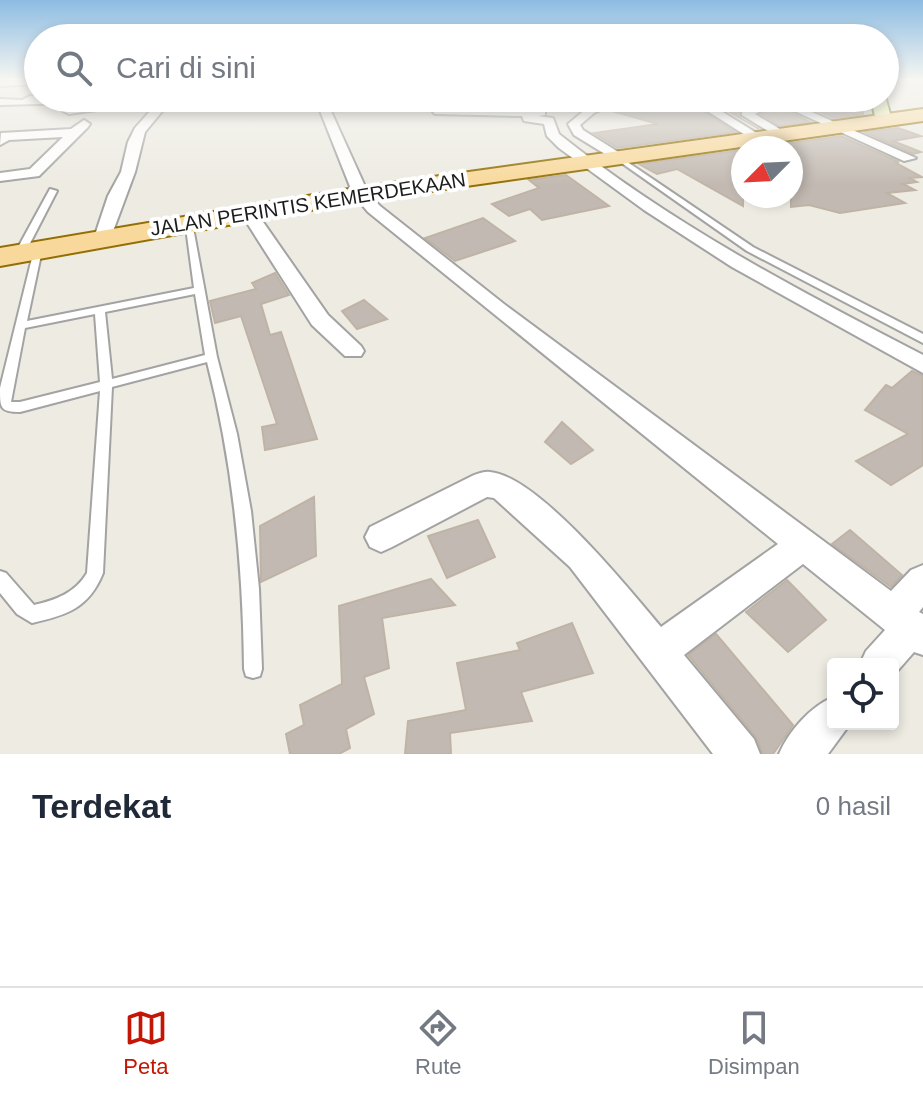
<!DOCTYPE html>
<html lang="id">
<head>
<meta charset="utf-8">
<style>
	:root { --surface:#fff; --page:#f6f6f7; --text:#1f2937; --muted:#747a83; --line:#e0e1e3; --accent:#c41605 }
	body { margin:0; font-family:Arial,sans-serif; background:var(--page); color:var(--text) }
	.controls { position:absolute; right:24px; bottom:24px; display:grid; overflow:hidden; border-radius:8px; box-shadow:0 4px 12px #0003 }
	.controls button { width:72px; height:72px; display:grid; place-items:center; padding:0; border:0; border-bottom:2px solid var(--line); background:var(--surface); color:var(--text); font:40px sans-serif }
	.compass { position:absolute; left:731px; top:136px; width:72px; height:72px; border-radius:50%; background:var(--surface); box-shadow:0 4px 12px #0003; rotate:246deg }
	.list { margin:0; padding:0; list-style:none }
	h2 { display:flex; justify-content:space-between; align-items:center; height:104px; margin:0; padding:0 32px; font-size:34px }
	h2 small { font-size:26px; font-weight:400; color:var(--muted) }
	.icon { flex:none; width:44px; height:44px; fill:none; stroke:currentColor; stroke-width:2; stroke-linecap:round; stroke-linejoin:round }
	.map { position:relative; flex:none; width:923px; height:754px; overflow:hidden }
	.search { position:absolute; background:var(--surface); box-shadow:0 4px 12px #0003; left:24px; right:24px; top:24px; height:88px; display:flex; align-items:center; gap:20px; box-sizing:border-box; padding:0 28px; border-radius:44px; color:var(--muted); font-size:30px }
	.sheet { height:232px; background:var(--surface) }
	nav { display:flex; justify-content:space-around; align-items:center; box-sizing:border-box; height:112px; border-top:2px solid var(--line); background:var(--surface); font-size:22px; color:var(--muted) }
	nav a { display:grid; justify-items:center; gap:4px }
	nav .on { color:var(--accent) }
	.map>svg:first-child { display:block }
	.building { fill:#c2bab2; stroke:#bfb3a5; stroke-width:2 }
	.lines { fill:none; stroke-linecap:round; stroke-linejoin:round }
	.service-casing { stroke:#a3a3a3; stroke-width:4 }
	.minor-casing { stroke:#a3a3a3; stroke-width:4 }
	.secondary-casing { stroke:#5b6f07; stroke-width:4 }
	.primary-casing { stroke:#916f04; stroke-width:4 }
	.service { fill:#fff; fill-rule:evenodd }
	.minor { fill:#fff; fill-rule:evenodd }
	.secondary { fill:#eef7b6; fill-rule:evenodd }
	.primary { fill:#f9d99b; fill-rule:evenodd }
	.labels { text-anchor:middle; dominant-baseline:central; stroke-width:8; stroke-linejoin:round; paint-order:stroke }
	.far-street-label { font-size:20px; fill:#1c1c1c; stroke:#fff }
</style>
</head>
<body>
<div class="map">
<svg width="923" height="754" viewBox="0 0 923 754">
	<rect width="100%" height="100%" fill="#edebe2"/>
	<g class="building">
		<path d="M 629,98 L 684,98 L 735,132 L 618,148 L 594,133 L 658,124 L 608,110 Z"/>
		<path d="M 706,98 L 726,98 L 740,109 L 740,118 L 759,129 Z"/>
		<path d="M 750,98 L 763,98 L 810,122 L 780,126 L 761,114 L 764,111 L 762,104 Z"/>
		<path d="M 787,98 L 844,98 L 844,102 L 864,105 L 863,114 L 834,118 Z"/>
		<path d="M 898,128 L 921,136 L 893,141 L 921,152 L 913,154 L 865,132 Z"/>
		<path d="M 841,136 L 899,162 L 894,162 L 922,177 L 910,178 L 917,182 L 903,184 L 915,190 L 887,193 L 905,203 L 840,213 L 809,205 L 791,207 L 791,148 L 755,148 Z"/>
		<path d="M 743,150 L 743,206 L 677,169 L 657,174 L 639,164 Z"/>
		<path d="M 566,175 L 609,206 L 542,220 L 530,209 L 509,216 L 492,204 L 539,188 L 529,180 Z"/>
		<path d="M 483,218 L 515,241 L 455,261 L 425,238 Z"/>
		<path d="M 275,273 L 289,295 L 261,304 L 270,335 L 281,332 L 317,439 L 265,450 L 262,427 L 277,424 L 241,316 L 215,323 L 210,301 L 256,289 L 252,283 Z"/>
		<path d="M 364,300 L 387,319 L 357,329 L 342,311 Z"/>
		<path d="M 912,371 L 923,376 L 923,465 L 891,485 L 856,461 L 908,434 L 865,410 L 886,385 L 892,388 Z"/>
		<path d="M 562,422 L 593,450 L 571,464 L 545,442 Z"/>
		<path d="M 314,497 L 316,556 L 261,582 L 260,526 Z"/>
		<path d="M 478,520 L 495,557 L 447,578 L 428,536 Z"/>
		<path d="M 850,530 L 902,575 L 891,587 L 832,544 Z"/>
		<path d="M 431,579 L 455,605 L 382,618 L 389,668 L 364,677 L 374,714 L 346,729 L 350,748 L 339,754 L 290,754 L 286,734 L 304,725 L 300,705 L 342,684 L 339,606 Z"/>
		<path d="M 787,580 L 826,620 L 788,652 L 746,612 Z"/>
		<path d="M 572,623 L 593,673 L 521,692 L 532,721 L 450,733 L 451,754 L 405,754 L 408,721 L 466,710 L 457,663 L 520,650 L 517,643 Z"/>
		<path d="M 716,634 L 793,725 L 773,754 L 763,754 L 756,737 L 688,655 Z"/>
	</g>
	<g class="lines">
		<defs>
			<g id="service">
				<path d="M 38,80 L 38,84 L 0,86 L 0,82 Z"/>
				<path d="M 616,157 L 620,157 L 753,247 L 923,334 L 923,343 L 747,251 L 616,159 Z"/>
				<path d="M 50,189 L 57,191 L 25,253 L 20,256 L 17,255 L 15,253 Z"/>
				<path d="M 185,220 L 192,222 L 217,357 L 237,434 L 251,511 L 259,589 L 262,669 L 260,676 L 253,678 L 246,676 L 244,669 C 243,565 233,463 207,362 L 112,387 L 103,573 C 89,608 67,615 32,623 L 17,614 L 0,593 L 0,571 L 6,573 L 34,605 C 56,600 75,593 87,573 L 100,391 L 20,412 C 0,412 0,408 0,388 L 34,250 L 38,247 L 42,250 L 27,321 L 194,288 ZM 195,294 L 205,355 L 112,379 L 105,312 ZM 95,314 L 100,382 L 20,402 L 11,402 L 25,328 Z"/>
			</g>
			<g id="minor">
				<path d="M 30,96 L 96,98 L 92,104 L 136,98 L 173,98 L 145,132 L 135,172 L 109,242 L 97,242 L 94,238 L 108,196 L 121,172 L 128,142 L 135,128 L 159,101 L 69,114 L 63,111 L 77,103 L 0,105 L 0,99 L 22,100 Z"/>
				<path d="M 315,98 L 325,98 L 368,193 L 380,206 L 504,304 L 891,591 L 911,570 L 923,565 L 923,607 L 919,612 L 923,614 L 923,655 L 914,652 L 893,676 L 893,664 L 860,664 L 866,651 L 885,630 L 803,564 L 684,655 L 754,739 L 760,754 L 713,754 L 570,567 L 494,498 L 487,497 L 392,547 L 381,552 L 370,547 L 365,537 L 370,527 L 472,476 C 477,474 484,471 490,472 C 538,476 629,589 661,627 L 778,544 L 368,212 L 353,194 Z"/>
				<path d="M 612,98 L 626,98 L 594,113 L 580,125 L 583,130 L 623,155 L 625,158 L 618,162 L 574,135 L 568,124 L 586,109 Z"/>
				<path d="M 687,98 L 700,98 L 763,137 L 753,140 Z"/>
				<path d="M 729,98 L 743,98 L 761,107 L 761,111 L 755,114 L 788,134 L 778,137 L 742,115 L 742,111 L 747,109 Z"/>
				<path d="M 766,98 L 780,98 L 916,158 L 904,161 Z"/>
				<path d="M 439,109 L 545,111 L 545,115 L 538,116 L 553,118 L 559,134 C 670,223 797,290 923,355 L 923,373 L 732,267 L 644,210 L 559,148 L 547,136 L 544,124 L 524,121 L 522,116 L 435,114 L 433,112 Z"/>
				<path d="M 84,120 L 90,124 L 88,127 L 39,176 L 0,181 L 0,173 L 30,169 L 63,137 L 9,140 L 0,145 L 1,133 L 71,129 Z"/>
				<path d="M 248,207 L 254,209 L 328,315 L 361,346 L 364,351 L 361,356 L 345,356 L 312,325 L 240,212 Z"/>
				<path d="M 833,697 L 833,724 L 850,724 L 828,754 L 779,754 C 789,731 810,707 833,697 Z"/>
			</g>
			<path id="secondary" d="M 885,96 L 892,121 L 884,126 L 876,121 L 871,98 Z"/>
			<path id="primary" d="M 923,109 L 923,121 L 361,201 L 0,266 L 0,248 L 361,187 Z"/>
		</defs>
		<use href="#service" class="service-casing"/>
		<use href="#minor" class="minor-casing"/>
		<use href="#secondary" class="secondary-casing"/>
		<use href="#primary" class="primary-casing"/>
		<use href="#service" class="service"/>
		<use href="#minor" class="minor"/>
		<use href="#secondary" class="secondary"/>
		<use href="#primary" class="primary"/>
	</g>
	<linearGradient id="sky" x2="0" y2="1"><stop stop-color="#8cbce2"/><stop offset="0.43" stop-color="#f7f6f2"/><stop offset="1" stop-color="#f7f6f2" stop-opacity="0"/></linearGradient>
	<rect width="923" height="185" fill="url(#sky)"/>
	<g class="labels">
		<g class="far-street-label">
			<text transform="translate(308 204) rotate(-9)">JALAN PERINTIS KEMERDEKAAN</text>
		</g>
	</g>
</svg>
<div class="controls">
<button><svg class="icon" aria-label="locate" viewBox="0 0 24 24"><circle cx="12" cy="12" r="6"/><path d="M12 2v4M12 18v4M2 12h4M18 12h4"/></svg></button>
</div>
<svg class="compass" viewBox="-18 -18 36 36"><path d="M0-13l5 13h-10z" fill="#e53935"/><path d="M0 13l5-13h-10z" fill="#747a83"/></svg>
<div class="search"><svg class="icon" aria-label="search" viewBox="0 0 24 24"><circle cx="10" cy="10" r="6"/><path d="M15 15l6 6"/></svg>Cari di sini</div>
</div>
<section class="sheet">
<h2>Terdekat<small>0 hasil</small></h2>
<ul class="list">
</ul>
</section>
<nav>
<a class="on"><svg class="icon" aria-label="map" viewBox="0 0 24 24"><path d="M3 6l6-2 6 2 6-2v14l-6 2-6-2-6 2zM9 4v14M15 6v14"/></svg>Peta</a>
<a><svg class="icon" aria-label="directions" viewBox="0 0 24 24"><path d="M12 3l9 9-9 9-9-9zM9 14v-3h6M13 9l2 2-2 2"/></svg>Rute</a>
<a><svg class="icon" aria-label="saved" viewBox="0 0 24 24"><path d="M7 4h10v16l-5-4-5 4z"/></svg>Disimpan</a>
</nav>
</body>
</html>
